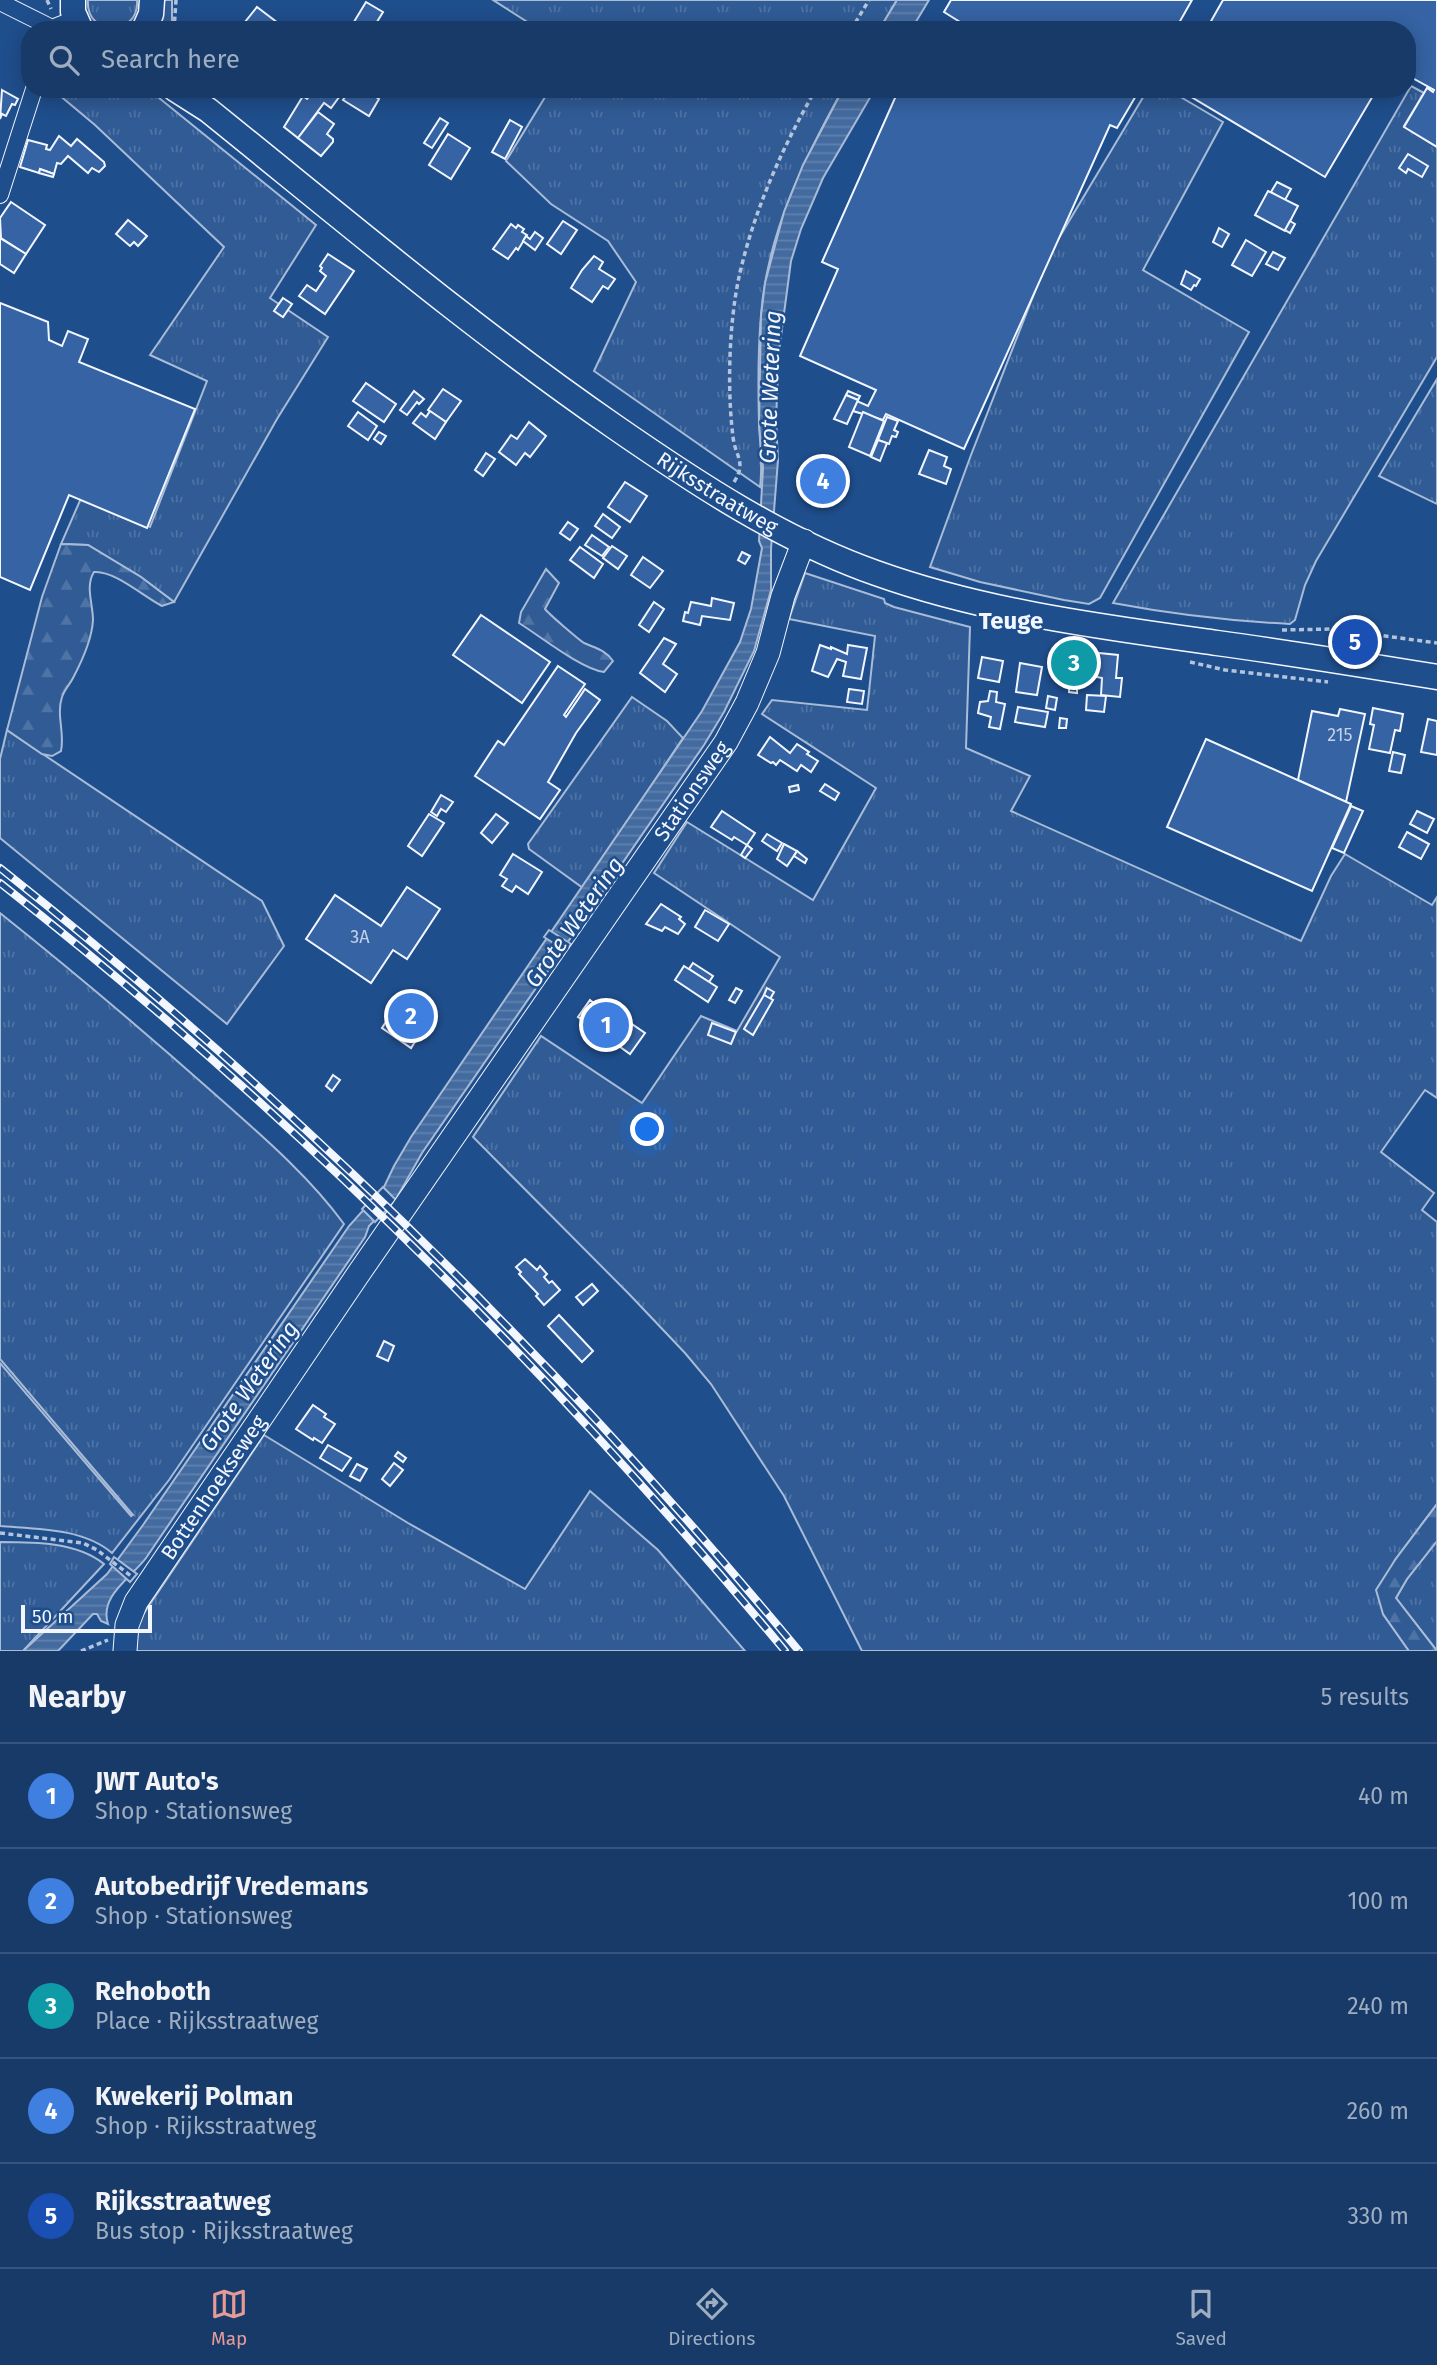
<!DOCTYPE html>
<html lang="en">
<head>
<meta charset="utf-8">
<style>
	:root { --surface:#173a69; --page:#244571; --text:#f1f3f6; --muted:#9eadc0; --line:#36547d; --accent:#e69b98 }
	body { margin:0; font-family:"Fira Sans",sans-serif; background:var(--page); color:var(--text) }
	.scale { position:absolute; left:21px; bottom:18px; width:131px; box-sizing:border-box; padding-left:7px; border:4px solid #f2f6ff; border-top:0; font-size:19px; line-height:24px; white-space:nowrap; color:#f2f6ff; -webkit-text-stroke:5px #1f4e8c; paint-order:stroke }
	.you { position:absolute; left:648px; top:1130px; width:24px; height:24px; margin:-18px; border:5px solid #fff; border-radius:50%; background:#1a73e8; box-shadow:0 0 0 10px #1a73e833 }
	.badge { display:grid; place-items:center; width:46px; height:46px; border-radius:50%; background:var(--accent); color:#fff; font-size:23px; font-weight:700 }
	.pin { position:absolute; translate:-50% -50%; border:4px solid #fff; box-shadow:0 2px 7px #0006 }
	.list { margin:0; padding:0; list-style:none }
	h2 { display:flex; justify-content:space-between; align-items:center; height:91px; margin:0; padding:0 28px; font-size:30px }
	h2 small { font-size:23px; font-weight:400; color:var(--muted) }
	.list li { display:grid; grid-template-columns:46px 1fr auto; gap:21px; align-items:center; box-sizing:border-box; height:105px; padding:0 28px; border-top:2px solid var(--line) }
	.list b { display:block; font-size:26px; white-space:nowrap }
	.list p { margin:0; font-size:23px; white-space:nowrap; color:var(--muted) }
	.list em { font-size:23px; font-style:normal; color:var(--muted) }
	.icon { flex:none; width:38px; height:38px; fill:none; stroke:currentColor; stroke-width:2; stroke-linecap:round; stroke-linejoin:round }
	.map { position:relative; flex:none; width:1437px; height:1651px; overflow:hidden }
	.search { position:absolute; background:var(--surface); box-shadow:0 4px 18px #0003; left:21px; right:21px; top:21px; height:77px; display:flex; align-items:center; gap:18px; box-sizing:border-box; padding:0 24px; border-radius:28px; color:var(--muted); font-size:26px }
	.sheet { height:616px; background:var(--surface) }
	nav { display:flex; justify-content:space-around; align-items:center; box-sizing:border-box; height:98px; border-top:2px solid var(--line); background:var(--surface); font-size:19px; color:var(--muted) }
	nav a { display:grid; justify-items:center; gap:4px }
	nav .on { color:var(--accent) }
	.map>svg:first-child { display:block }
	.grass { fill:url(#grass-tufts); stroke:#a8bbd7; stroke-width:2 }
	.forest { fill:url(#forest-firs); stroke:#a8bbd7; stroke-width:2 }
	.water { fill:url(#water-rules); stroke:#a8bbd7; stroke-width:2 }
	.pier { fill:#1f4e8c; stroke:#a8bbd7; stroke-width:2 }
	.building { fill:#3563a3; stroke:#f2f6ff; stroke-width:2 }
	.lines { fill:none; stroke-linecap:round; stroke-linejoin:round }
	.street-casing { stroke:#f2f6ff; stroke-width:18 }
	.secondary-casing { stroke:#f2f6ff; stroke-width:25 }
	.primary-casing { stroke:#f2f6ff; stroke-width:27 }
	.path { stroke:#b3c4dc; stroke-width:3.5; stroke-dasharray:5 3.5; stroke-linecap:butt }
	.street { stroke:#1f4e8c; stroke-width:16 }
	.secondary { stroke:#1f4e8c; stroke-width:23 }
	.primary { stroke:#1f4e8c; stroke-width:24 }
	.rail-casing { stroke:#f2f6ff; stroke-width:8 }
	.rail { stroke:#1f4e8c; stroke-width:5; stroke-dasharray:16; stroke-linecap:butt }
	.labels { text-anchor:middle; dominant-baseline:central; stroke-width:5; stroke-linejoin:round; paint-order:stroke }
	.number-label { font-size:18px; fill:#c3d1e8 }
	.street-label { font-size:21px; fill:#f2f6ff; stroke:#1f4e8c }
	.water-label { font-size:23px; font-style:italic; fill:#f2f6ff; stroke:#1f4e8c }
	.quarter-label { font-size:24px; font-weight:bold; fill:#f2f6ff; stroke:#1f4e8c }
</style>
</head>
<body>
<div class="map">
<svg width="1437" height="1651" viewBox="0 0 1437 1651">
	<defs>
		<pattern id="grass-tufts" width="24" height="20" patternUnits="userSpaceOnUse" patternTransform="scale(1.75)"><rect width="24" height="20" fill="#305b95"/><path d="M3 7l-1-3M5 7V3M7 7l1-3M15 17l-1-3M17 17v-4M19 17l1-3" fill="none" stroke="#4e73a5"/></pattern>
		<pattern id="forest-firs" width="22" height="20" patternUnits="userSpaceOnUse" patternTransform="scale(1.75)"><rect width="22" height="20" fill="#305b95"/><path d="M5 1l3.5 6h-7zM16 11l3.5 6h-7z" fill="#4e73a5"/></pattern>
		<pattern id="water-rules" width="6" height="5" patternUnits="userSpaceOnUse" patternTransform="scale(1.75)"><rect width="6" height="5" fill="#446ba0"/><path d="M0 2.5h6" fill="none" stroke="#5f81ae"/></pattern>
	</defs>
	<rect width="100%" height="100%" fill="#1f4e8c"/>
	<g class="grass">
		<path d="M 88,0 L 137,0 C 140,37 85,37 88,0 Z"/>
		<path d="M 162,0 L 172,0 L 172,21 L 169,30 L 159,30 Z"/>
		<path d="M 493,0 L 897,0 L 879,30 L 540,30 Z"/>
		<path d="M 1411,86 L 1424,93 L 1404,126 L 1437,145 L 1437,357 L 1316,561 L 1305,585 L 1295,620 L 1290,624 C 1231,621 1171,614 1113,603 Z"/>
		<path d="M 52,89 L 148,89 L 316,225 L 270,298 L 328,337 L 277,419 L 174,602 L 141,577 L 88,545 L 61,544 L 82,496 L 150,527 L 207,381 L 150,355 L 224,247 L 95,125 Z"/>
		<path d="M 550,89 L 843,89 C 804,159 767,234 761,315 C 758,350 758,387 759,423 C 760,445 763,465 760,487 L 594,371 L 636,282 L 608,241 L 551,204 L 506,161 Z"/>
		<path d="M 1148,89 L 1167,89 L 1223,122 L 1143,270 L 1249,332 L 1100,598 L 1089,604 L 1064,600 L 980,582 L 930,567 L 971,455 L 1050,253 Z"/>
		<path d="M 1437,379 L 1437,504 L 1379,476 Z"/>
		<path d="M 805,573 L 884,599 L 885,603 L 894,607 L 970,627 L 966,748 L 1030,776 L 1011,811 L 1301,941 L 1331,876 L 1345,854 L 1432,905 L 1437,897 L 1437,1098 L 1425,1090 L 1381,1152 L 1434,1193 L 1422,1210 L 1437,1222 L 1437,1504 L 1395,1560 L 1383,1614 L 1409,1651 L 862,1651 L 784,1496 L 711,1384 L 685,1353 L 629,1294 L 473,1137 L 541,1036 L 642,1103 L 701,1016 L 737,1031 L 780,957 L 654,873 L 687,822 L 813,900 L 876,788 L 762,714 L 772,700 L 867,710 L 875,636 L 789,619 Z"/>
		<path d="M 632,697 L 667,721 L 683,738 L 583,888 L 529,849 L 528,844 Z"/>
		<path d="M 7,730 L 262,901 L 284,946 L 227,1024 L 0,838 L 0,759 Z"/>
		<path d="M 0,913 C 74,972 146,1033 217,1096 C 261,1135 309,1176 344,1224 L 169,1480 L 112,1553 C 83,1528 36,1529 0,1526 L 0,1363 L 131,1516 L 133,1515 L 0,1359 Z"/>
		<path d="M 264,1435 L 408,1523 L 525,1589 L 590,1491 L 658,1550 L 745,1651 L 136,1651 L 137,1627 L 142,1616 Z"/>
		<path d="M 1437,1541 L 1437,1651 L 1396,1598 L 1407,1579 Z"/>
		<path d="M 0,1542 C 34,1542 77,1542 104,1564 L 23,1651 L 0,1651 Z"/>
	</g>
	<g class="forest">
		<path d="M 61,544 L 88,545 L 141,577 L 174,602 L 162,606 C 144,597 114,570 94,572 C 85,586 93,604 93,620 C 92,639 82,661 73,678 C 70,684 64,690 62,697 C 56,715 65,733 61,751 L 52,756 L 42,754 L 7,730 L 42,597 Z"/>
		<path d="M 546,569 L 559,583 L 545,609 C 550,615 578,639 584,643 C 595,648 606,650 613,661 L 604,672 C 581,669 540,636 519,623 L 521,612 Z"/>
		<path d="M 1437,1504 L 1437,1541 L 1407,1579 L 1396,1598 L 1437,1651 L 1409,1651 L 1383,1614 L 1376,1590 L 1395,1560 Z"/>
	</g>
	<g class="water">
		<path d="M 897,0 L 929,0 L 911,30 L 879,30 Z"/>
		<path d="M 843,89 L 875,89 L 823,178 L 801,229 L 791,261 L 779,351 L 776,420 L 778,460 L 771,549 L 771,590 L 754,651 L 724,712 L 704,745 L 422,1153 L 396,1199 L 369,1226 L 365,1237 L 146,1558 C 131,1578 99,1596 108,1624 L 101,1621 L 97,1614 L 93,1614 L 58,1651 L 23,1651 L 107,1574 L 143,1525 L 349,1226 L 384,1187 L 394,1166 L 411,1137 L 702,711 L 740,642 L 751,609 L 762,548 L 759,541 L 763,468 L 759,424 L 761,316 L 765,283 L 784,212 L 803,165 Z"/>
	</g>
	<g class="pier">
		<path d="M 549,930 L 571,944 L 566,951 L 544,937 Z"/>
		<path d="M 383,1187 L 396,1200 L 375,1222 L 362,1209 Z"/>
		<path d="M 114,1557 L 137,1574 L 130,1582 L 110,1564 Z"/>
	</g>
	<g class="building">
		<path d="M 951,0 L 1192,0 L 1175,30 L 973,30 L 944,12 Z"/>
		<path d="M 1223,0 L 1437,0 L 1437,147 L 1404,127 L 1427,88 L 1433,92 L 1434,90 L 1407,75 L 1407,30 L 1206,30 Z"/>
		<path d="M 366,2 L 383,12 L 372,30 L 349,30 Z"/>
		<path d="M 257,7 L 286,29 L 288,26 L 292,30 L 244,30 L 241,27 Z"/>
		<path d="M 326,89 L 345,89 L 331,108 L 324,103 L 298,138 L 284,127 L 303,96 L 307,99 L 313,92 L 320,97 Z"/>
		<path d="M 350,89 L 364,89 L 379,99 L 369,116 L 343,100 Z"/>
		<path d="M 899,89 L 1140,89 L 1117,128 L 1110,125 L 964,449 L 886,414 L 883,420 L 853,411 L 857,401 L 868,406 L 876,390 L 800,356 L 838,269 L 822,262 Z"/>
		<path d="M 1178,89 L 1377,89 L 1325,177 Z"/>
		<path d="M 2,90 L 18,99 L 15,105 L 12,104 L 6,116 L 2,114 L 0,119 Z"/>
		<path d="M 318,112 L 334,124 L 327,134 L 333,139 L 333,142 L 321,156 L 298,138 Z"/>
		<path d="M 440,118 L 448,123 L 432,148 L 424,143 Z"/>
		<path d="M 510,120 L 522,127 L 505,159 L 492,152 Z"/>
		<path d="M 448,134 L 470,148 L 451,179 L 429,165 Z"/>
		<path d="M 59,136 L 71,146 L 77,139 L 104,162 L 105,166 L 99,172 L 92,168 L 88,173 L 68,156 L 61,164 L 57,163 L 54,174 L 40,169 L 39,173 L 20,167 L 28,140 L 47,145 L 46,149 L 50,150 Z"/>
		<path d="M 1408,154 L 1428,166 L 1422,177 L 1408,169 L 1406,173 L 1399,168 Z"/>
		<path d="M 40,169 L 54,174 L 53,177 L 39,173 Z"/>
		<path d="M 1277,182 L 1291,189 L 1285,200 L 1271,192 Z"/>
		<path d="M 1268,191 L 1298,206 L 1285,231 L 1255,215 Z"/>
		<path d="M 11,202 L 45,225 L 26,254 L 1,238 L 0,218 Z"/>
		<path d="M 128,220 L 147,236 L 138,246 L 134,242 L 130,246 L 116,234 Z"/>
		<path d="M 563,221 L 577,230 L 561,254 L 547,244 Z"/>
		<path d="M 1290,221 L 1295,224 L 1290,233 L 1285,230 Z"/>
		<path d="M 511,224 L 516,228 L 518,225 L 524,229 L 522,232 L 527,235 L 518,250 L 516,248 L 508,259 L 493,249 Z"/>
		<path d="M 1219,228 L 1229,234 L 1222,247 L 1213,242 Z"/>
		<path d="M 535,232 L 543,238 L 535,250 L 523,241 L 526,236 L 530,239 Z"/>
		<path d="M 0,238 L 26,254 L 14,273 L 0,264 Z"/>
		<path d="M 1246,240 L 1266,252 L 1252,276 L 1232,265 Z"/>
		<path d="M 1273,252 L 1285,258 L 1278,270 L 1266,264 Z"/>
		<path d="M 328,254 L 354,271 L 325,314 L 299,296 L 307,285 L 316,291 L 326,276 L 320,271 L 322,268 L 320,266 Z"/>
		<path d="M 594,256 L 603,262 L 599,269 L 615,279 L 608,289 L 603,286 L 592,302 L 571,288 L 582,270 Z"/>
		<path d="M 1186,271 L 1200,279 L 1196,286 L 1194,285 L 1191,290 L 1181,284 Z"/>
		<path d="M 283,298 L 292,304 L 283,317 L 274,311 Z"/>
		<path d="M 0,303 L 48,322 L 49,340 L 62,346 L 68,331 L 88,339 L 79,362 L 195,409 L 147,528 L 69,495 L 30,590 L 0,577 Z"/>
		<path d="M 366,383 L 396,404 L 384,422 L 353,401 Z"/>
		<path d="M 443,389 L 461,401 L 446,422 L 428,410 Z"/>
		<path d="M 414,391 L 424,399 L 419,404 L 417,402 L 407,415 L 400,410 Z"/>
		<path d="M 848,391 L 860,396 L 858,400 L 846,395 Z"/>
		<path d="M 846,395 L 858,400 L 847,424 L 834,419 Z"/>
		<path d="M 430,411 L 446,422 L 435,439 L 413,423 L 421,413 L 426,417 Z"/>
		<path d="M 358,412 L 377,426 L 368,440 L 348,426 Z"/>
		<path d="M 863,412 L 884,421 L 870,456 L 849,447 Z"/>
		<path d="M 887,417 L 898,421 L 894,430 L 898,432 L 896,437 L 892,436 L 889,444 L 878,440 Z"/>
		<path d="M 529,422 L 546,436 L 530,457 L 525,453 L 516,465 L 499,452 L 511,435 L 517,439 Z"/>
		<path d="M 379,432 L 386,436 L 381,444 L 374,439 Z"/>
		<path d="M 878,440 L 887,443 L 880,461 L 871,457 Z"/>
		<path d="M 929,450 L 947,457 L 944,466 L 951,469 L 946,484 L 919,474 Z"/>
		<path d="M 486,453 L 495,459 L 483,476 L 475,470 Z"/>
		<path d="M 823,464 L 840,470 L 830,498 L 817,493 L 815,497 L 804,492 L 813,469 L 821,472 Z"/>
		<path d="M 625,482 L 647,496 L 630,522 L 608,507 Z"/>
		<path d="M 603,514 L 620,527 L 612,538 L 595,526 Z"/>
		<path d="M 568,522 L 578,529 L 570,540 L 560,533 Z"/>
		<path d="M 592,535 L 609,547 L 602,556 L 585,545 Z"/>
		<path d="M 612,546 L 627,556 L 618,569 L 603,558 Z"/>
		<path d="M 580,547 L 603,564 L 594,578 L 570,560 Z"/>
		<path d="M 742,552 L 750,556 L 745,564 L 738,560 Z"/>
		<path d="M 643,557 L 663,571 L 650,588 L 631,575 Z"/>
		<path d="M 712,598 L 734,603 L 730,620 L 702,616 L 700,625 L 683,621 L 685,612 L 688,613 L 691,602 L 711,606 Z"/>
		<path d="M 654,602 L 664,609 L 649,632 L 639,625 Z"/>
		<path d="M 481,615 L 550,662 L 522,703 L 453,655 Z"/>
		<path d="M 664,638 L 676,644 L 663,664 L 677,674 L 665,692 L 640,673 Z"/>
		<path d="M 820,645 L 831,649 L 831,647 L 847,654 L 848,645 L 867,648 L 861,679 L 843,676 L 846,662 L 837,659 L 828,677 L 812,671 Z"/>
		<path d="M 1067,650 L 1083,652 L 1081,676 L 1084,676 L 1083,687 L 1077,687 L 1077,693 L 1069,692 L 1069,686 L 1065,686 Z"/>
		<path d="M 1099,653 L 1118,655 L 1116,678 L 1122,678 L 1120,697 L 1101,695 L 1102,678 L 1097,677 Z"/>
		<path d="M 982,657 L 1003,661 L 999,682 L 978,678 Z"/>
		<path d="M 1020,663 L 1042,667 L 1037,695 L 1016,692 Z"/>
		<path d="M 558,666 L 585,684 L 564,715 L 566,717 L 585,689 L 600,700 L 576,733 L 548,782 L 560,790 L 540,819 L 475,776 L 498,741 L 504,745 Z"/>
		<path d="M 849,689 L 864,691 L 862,704 L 847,702 Z"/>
		<path d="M 990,691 L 997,692 L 996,702 L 1005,704 L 1000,729 L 989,727 L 991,717 L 978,713 L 980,702 L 988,701 Z"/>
		<path d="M 1087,695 L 1106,696 L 1104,712 L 1086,710 Z"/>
		<path d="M 1048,696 L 1057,698 L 1055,710 L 1046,708 Z"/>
		<path d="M 1018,707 L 1048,712 L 1045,727 L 1015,722 Z"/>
		<path d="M 1373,708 L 1403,714 L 1400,731 L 1395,730 L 1390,753 L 1369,749 L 1374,725 L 1370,724 Z"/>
		<path d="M 1340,709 L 1365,714 L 1346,802 L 1298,780 L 1312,711 L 1338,716 Z"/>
		<path d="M 1060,718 L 1067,719 L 1066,728 L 1059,728 Z"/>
		<path d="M 1428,719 L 1437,721 L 1437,755 L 1421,752 Z"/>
		<path d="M 770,737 L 790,753 L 797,744 L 809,752 L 807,754 L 818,761 L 811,772 L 801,765 L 797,771 L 780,760 L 776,765 L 773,762 L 771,763 L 758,755 Z"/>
		<path d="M 1206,739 L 1351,804 L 1312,891 L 1167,827 Z"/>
		<path d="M 1393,752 L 1405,755 L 1401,773 L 1389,771 Z"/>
		<path d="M 825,784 L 839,793 L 835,800 L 820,791 Z"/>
		<path d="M 798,785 L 799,790 L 790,792 L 789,787 Z"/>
		<path d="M 441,795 L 453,802 L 446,812 L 441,809 L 437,816 L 431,812 Z"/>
		<path d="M 1351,806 L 1363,811 L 1344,853 L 1332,848 Z"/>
		<path d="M 722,811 L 755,833 L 747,845 L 734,837 L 732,840 L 711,827 Z"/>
		<path d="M 1417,811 L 1434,819 L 1427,833 L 1410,824 Z"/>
		<path d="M 429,814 L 444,823 L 422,856 L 408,846 Z"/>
		<path d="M 496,814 L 508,823 L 492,843 L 481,833 Z"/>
		<path d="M 1407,832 L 1429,844 L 1421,859 L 1399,847 Z"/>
		<path d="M 767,834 L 782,843 L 777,851 L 762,841 Z"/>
		<path d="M 784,844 L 797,851 L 787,866 L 777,859 Z"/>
		<path d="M 747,845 L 752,849 L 745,858 L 741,855 Z"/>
		<path d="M 797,851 L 807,859 L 805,863 L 794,856 Z"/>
		<path d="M 513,854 L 542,872 L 528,894 L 516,886 L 512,892 L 502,886 L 507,879 L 500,875 Z"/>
		<path d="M 407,887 L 440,909 L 407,959 L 393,950 L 371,983 L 306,939 L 335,895 L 381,926 Z"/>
		<path d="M 661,904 L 681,917 L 679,919 L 685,924 L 678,934 L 665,927 L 662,931 L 646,924 Z"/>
		<path d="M 705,910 L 729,924 L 718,941 L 695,927 Z"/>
		<path d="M 693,963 L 713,976 L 709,982 L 689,969 Z"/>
		<path d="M 684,966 L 717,987 L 708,1002 L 675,980 Z"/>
		<path d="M 736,988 L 742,991 L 735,1003 L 729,1000 Z"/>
		<path d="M 767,988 L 774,992 L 770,999 L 764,995 Z"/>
		<path d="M 764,995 L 773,1000 L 753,1035 L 744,1029 Z"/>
		<path d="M 401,998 L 423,1015 L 418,1022 L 424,1028 L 411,1048 L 382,1028 Z"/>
		<path d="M 590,1000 L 620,1023 L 623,1018 L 645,1033 L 630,1054 L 609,1039 L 611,1035 L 606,1032 L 604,1035 L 578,1017 Z"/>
		<path d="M 712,1023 L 736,1032 L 731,1044 L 708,1035 Z"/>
		<path d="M 333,1075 L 340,1080 L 332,1091 L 326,1086 Z"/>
		<path d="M 525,1259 L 537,1270 L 540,1266 L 547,1274 L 544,1277 L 549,1283 L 552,1281 L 560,1290 L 544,1305 L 536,1296 L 538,1294 L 519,1274 L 521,1272 L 516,1267 Z"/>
		<path d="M 592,1284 L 598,1291 L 583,1305 L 576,1297 Z"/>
		<path d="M 559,1315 L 593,1351 L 582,1362 L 548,1326 Z"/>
		<path d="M 384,1341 L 394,1346 L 388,1361 L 377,1356 Z"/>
		<path d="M 313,1405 L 326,1414 L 324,1417 L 335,1424 L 322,1443 L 314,1438 L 313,1440 L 296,1429 Z"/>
		<path d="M 328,1445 L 351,1458 L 342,1471 L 320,1458 Z"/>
		<path d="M 398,1452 L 406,1458 L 403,1462 L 395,1456 Z"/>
		<path d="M 394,1463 L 403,1470 L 390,1486 L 382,1479 Z"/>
		<path d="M 357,1464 L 367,1469 L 360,1481 L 350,1476 Z"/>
	</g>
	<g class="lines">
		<defs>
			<g id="street">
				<path d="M 0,2 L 52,28 L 75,19"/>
				<path d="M 0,195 L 34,89"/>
			</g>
			<g id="secondary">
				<path id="s1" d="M 125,1651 L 127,1625 L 136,1602 L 359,1273 L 726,742 L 747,703 L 768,653 L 783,596 L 804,541"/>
			</g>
			<g id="primary">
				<path d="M 73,0 L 73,12 L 81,30"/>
				<path d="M 144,30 L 151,14 L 152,0"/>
				<path id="s2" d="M 175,89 L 208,110 C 342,218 473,329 615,427 C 696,483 782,540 876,573 C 985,612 1102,627 1217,643 C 1290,653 1364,665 1437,677"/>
			</g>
		</defs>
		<use href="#street" class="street-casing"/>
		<use href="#secondary" class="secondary-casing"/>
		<use href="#primary" class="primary-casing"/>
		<g class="path">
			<path d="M 47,0 L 51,9"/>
			<path d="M 174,30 L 176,0"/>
			<path d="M 851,30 L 869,0"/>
			<path d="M 734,482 C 747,462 735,456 733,437 C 727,390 729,323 739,277 C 754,210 782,148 816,89"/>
			<path d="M 1282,630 L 1333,629 L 1437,643"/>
			<path d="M 1190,662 L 1225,670 L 1328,682"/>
			<path d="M 0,1533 L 83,1543 L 97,1550 L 131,1576"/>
			<path d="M 81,1651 L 108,1640"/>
		</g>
		<use href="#street" class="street"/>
		<use href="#secondary" class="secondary"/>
		<use href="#primary" class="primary"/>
		<defs>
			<g id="rail">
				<path d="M 0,868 C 294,1101 560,1363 799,1651"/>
				<path d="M 0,883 C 288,1109 551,1370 785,1651"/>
			</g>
		</defs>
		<use href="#rail" class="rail-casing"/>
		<use href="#rail" class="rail"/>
	</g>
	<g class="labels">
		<g class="number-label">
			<text x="1340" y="735">215</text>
			<text x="360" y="937">3A</text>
		</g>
		<g class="street-label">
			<text stroke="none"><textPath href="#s2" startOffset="677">Rijksstraatweg</textPath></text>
			<text stroke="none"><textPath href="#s1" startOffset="1034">Stationsweg</textPath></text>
			<text stroke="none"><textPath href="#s1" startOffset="189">Bottenhoekseweg</textPath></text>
		</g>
		<g class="water-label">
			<text transform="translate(770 387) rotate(-88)">Grote Wetering</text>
			<text transform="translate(574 922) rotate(-55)">Grote Wetering</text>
			<text transform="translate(249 1386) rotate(-55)">Grote Wetering</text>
		</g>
		<g class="quarter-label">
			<text x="1011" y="621">Teuge</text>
		</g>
	</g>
</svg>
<div class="scale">50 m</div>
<div class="you"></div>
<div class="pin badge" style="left:606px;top:1025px;background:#3f7fe0">1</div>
<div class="pin badge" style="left:411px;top:1016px;background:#3f7fe0">2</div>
<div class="pin badge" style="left:1074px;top:663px;background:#0f9aa8">3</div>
<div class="pin badge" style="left:823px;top:481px;background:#3f7fe0">4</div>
<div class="pin badge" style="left:1355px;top:642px;background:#1a4fb4">5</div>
<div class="search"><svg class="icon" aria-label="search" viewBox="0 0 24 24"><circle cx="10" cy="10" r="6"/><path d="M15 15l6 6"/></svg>Search here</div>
</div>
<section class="sheet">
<h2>Nearby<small>5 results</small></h2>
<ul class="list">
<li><span class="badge" style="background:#3f7fe0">1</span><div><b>JWT Auto's</b><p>Shop · Stationsweg</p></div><em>40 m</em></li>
<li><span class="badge" style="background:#3f7fe0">2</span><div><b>Autobedrijf Vredemans</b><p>Shop · Stationsweg</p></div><em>100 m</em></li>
<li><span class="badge" style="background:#0f9aa8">3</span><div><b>Rehoboth</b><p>Place · Rijksstraatweg</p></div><em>240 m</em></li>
<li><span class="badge" style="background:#3f7fe0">4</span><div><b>Kwekerij Polman</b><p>Shop · Rijksstraatweg</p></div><em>260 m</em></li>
<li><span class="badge" style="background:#1a4fb4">5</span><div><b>Rijksstraatweg</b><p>Bus stop · Rijksstraatweg</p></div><em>330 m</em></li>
</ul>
</section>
<nav>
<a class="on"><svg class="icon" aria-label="map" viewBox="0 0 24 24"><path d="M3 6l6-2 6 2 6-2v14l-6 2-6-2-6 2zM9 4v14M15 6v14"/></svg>Map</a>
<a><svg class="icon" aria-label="directions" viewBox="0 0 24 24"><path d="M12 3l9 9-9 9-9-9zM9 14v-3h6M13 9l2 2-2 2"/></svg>Directions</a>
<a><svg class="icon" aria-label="saved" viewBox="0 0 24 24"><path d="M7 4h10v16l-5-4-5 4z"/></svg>Saved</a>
</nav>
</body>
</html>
